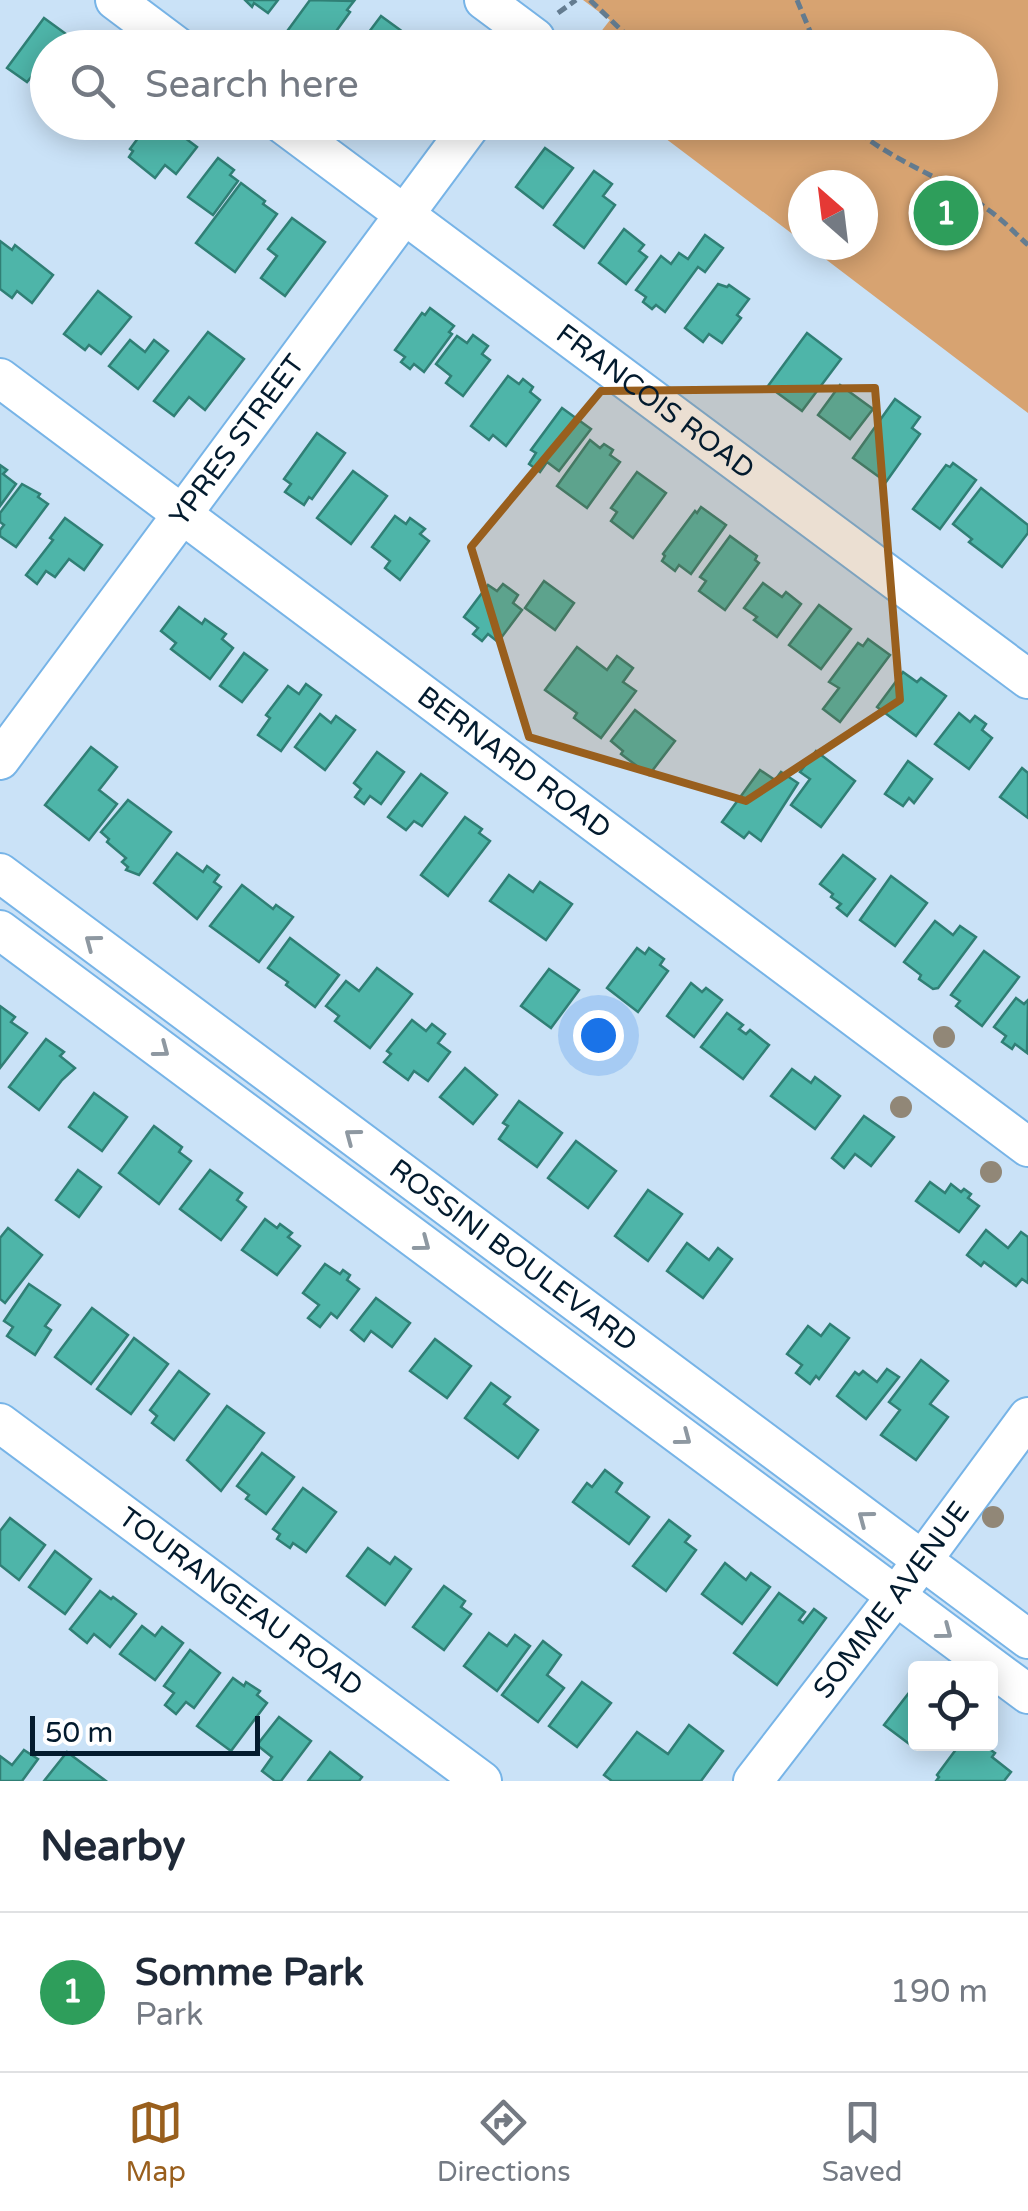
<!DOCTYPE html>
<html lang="en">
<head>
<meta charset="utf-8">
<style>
	:root { --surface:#fff; --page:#f6f6f7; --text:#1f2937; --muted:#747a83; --line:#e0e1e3; --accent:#995f1d }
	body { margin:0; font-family:"Varela Round",sans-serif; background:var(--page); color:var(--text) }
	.controls { position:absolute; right:30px; bottom:30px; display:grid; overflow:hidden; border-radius:10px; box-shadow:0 5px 25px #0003 }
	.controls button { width:90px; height:90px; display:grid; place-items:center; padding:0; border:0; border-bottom:2px solid var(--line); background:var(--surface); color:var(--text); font:50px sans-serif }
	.compass { position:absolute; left:788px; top:170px; width:90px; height:90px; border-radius:50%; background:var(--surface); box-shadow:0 5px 25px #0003; rotate:332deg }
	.scale { position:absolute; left:30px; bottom:25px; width:230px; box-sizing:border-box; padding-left:10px; border:5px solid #031b2e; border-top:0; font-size:28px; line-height:35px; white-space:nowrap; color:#031b2e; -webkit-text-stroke:8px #fff; paint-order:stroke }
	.you { position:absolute; left:598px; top:1035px; width:35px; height:35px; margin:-25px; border:8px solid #fff; border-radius:50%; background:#1a73e8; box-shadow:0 0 0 15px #1a73e833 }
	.badge { display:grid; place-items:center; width:65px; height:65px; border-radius:50%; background:var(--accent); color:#fff; font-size:32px; font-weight:700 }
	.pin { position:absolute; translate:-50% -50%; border:5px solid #fff; box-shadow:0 2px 10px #0006 }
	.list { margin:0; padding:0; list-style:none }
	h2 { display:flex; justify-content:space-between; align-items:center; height:130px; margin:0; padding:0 40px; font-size:42px }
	h2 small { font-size:32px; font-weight:400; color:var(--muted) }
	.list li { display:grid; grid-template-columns:65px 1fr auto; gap:30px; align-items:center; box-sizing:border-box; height:160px; padding:0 40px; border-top:2px solid var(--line) }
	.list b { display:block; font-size:38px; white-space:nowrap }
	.list p { margin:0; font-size:32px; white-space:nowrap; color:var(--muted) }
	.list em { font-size:32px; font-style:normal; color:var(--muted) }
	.icon { flex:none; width:55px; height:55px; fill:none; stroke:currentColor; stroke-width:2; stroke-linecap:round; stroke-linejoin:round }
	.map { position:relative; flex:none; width:1028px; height:1781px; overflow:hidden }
	.search { position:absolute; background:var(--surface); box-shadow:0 5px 25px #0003; left:30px; right:30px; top:30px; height:110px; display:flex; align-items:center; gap:25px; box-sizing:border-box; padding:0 35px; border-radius:55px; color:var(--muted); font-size:38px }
	.sheet { height:290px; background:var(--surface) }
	nav { display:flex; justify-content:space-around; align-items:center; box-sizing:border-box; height:140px; border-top:2px solid var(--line); background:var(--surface); font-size:28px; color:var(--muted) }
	nav a { display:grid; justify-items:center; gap:5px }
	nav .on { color:var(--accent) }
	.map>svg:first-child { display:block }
	.green { fill:#d7a371 }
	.building { fill:#4eb5a9; stroke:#307f75; stroke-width:2.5 }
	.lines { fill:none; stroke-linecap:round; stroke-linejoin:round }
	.minor-casing { stroke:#77b4e7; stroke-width:42 }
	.path { stroke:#647c90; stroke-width:5; stroke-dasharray:10 5; stroke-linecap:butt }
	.minor { stroke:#fff; stroke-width:38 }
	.tree { fill:#918777 }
	.oneway { stroke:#8e98a1 }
	.marked { fill:#995f1d; fill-opacity:0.2; stroke:#995f1d; stroke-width:8; stroke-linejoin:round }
	.labels { text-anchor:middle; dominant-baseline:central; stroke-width:9; stroke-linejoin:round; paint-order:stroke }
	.street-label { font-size:28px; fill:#031b2e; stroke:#fff }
</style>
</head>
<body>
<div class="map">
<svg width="1028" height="1781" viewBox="0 0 1028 1781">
	<rect width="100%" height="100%" fill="#cae2f7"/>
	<path class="green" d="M 583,0 L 1028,0 L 1028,413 L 807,245 L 863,245 L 863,185 L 803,185 L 803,242 L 645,123 L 980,122 L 980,48 L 589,47 L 610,20 Z"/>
	<g class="building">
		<path d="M 245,0 L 278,0 L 268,13 L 254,3 L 252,7 Z"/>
		<path d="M 310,0 L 354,1 L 347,10 L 350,12 L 324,48 L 311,48 L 288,30 Z"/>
		<path d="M 381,16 L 403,32 L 391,48 L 357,48 Z"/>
		<path d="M 44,18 L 66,34 L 56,48 L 48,48 L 48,60 L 34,78 L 32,76 L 27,82 L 7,68 Z"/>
		<path d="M 92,122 L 122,122 L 111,137 Z"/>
		<path d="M 150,122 L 184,122 L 192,128 L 185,138 L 197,147 L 176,174 L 165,165 L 155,178 L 129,157 L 133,151 L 130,149 Z"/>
		<path d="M 545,148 L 573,168 L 543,208 L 516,187 Z"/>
		<path d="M 218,158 L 234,170 L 230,175 L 238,181 L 213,215 L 188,197 Z"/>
		<path d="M 594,171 L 612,184 L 603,196 L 615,205 L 584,248 L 554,225 Z"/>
		<path d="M 241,183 L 265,201 L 263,204 L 277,214 L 235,272 L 196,243 Z"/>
		<path d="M 292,218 L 325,242 L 285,296 L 261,278 L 277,256 L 268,249 Z"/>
		<path d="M 624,229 L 644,245 L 639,251 L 647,257 L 626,284 L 599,263 Z"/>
		<path d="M 705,235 L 723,248 L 705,272 L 698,267 L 665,312 L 656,305 L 652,309 L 643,302 L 646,297 L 636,290 L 661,256 L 671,264 L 679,253 L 688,259 Z"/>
		<path d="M 0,241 L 12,250 L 15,245 L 53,275 L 32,303 L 17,291 L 12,298 L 0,289 Z"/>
		<path d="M 718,284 L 727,287 L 729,285 L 749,299 L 737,315 L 741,318 L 722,343 L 709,334 L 703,342 L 685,328 Z"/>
		<path d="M 98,291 L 131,317 L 101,354 L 89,345 L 85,350 L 64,334 Z"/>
		<path d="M 430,308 L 454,326 L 449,332 L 452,334 L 424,372 L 414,364 L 410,369 L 401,362 L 405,357 L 395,350 L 422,313 L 425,315 Z"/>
		<path d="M 208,332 L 244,359 L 205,410 L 189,397 L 174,416 L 154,401 Z"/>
		<path d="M 807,333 L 841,359 L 802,411 L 768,386 Z"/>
		<path d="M 473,335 L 488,346 L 482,354 L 490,360 L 463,396 L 446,383 L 451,376 L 436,364 L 457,336 L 467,343 Z"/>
		<path d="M 130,340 L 145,352 L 154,340 L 168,351 L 138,389 L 109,366 Z"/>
		<path d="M 508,376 L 519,384 L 523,379 L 533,387 L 530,392 L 540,400 L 506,446 L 493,435 L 489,440 L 471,426 Z"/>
		<path d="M 840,385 L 873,409 L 850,439 L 818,415 Z"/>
		<path d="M 895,399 L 920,417 L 912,428 L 920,434 L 886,482 L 853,458 Z"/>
		<path d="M 562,408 L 591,429 L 559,471 L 547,462 L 540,472 L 529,464 L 536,453 L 531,450 Z"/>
		<path d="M 317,433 L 345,453 L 312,499 L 309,497 L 304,505 L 285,492 L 291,484 L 284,479 Z"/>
		<path d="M 590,440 L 600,448 L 604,444 L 613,450 L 610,455 L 620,462 L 587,508 L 557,486 Z"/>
		<path d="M 953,463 L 976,480 L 940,529 L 913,509 L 946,465 L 950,467 Z"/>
		<path d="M 0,465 L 7,470 L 3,474 L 16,484 L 0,506 Z"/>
		<path d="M 353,471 L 387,496 L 351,544 L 317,518 Z"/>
		<path d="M 637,472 L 666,493 L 633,538 L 611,521 L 617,512 L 611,508 Z"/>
		<path d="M 22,484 L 40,494 L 38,497 L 48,504 L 16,547 L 0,536 L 0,530 L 4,525 L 0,522 L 0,513 Z"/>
		<path d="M 981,488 L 1028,525 L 1028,533 L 1002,567 L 969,542 L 972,539 L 953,524 Z"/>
		<path d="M 701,507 L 726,525 L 691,574 L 679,565 L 675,571 L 662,561 L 665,556 L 663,554 L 695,511 L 697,513 Z"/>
		<path d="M 395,516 L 406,524 L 410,518 L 425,529 L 420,534 L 429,541 L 400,580 L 385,568 L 390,561 L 372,547 Z"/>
		<path d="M 65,518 L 102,545 L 84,570 L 69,559 L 55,577 L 46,571 L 37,584 L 26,575 L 53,540 L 50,538 Z"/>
		<path d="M 730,536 L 757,556 L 755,560 L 759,563 L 725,610 L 699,591 L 706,581 L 700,577 Z"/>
		<path d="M 544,581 L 574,603 L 555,630 L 525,608 Z"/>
		<path d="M 763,583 L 782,597 L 786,592 L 801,604 L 777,637 L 754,620 L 757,617 L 744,608 Z"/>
		<path d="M 503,584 L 518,595 L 513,603 L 522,610 L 498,642 L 488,634 L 482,641 L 473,634 L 478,628 L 464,617 L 488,585 L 497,591 Z"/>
		<path d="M 819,605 L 851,629 L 821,669 L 789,645 Z"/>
		<path d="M 179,607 L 202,624 L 205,619 L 226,634 L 222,639 L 233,648 L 210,679 L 171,649 L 176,643 L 161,631 Z"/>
		<path d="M 868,639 L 890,655 L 840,722 L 823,709 L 839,688 L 829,682 L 858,643 L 863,646 Z"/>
		<path d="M 577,647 L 607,670 L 617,656 L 633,668 L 623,682 L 636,691 L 601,738 L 574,718 L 577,713 L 545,690 Z"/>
		<path d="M 244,653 L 267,670 L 242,702 L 220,686 Z"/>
		<path d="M 903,672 L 917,682 L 921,678 L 946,696 L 916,736 L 877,707 Z"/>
		<path d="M 306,684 L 321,695 L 281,751 L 258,735 L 270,718 L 266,715 L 288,686 L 299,694 Z"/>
		<path d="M 635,710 L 675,741 L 649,775 L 621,754 L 623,751 L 611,741 Z"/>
		<path d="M 959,713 L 970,722 L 975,716 L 986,724 L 982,730 L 992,738 L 969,769 L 935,744 Z"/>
		<path d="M 320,714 L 331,723 L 336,716 L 355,730 L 325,770 L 295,747 Z"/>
		<path d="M 91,747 L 117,767 L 99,790 L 117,804 L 89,840 L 45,805 Z"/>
		<path d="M 816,751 L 855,781 L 821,827 L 791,805 L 810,779 L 800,772 Z"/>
		<path d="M 377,752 L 404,772 L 381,804 L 370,796 L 364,804 L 355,797 L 361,789 L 354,783 Z"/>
		<path d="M 908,761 L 932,779 L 914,803 L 909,798 L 903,806 L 885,794 Z"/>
		<path d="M 1022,768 L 1028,773 L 1028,818 L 1000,797 Z"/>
		<path d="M 760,770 L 775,780 L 781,772 L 798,783 L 761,841 L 749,832 L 744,838 L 722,822 Z"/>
		<path d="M 421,774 L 447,793 L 422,826 L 414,821 L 406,830 L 388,817 Z"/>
		<path d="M 128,800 L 171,832 L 139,875 L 126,870 L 128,867 L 122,862 L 126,858 L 107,842 L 109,839 L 101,832 Z"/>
		<path d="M 465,817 L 482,829 L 479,833 L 490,841 L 448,896 L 421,875 Z"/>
		<path d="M 177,853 L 203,872 L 207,866 L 219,875 L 214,882 L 221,887 L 197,919 L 154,883 Z"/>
		<path d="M 843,855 L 875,879 L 847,916 L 837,908 L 841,904 L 831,897 L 833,894 L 820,884 Z"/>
		<path d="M 509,875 L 533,892 L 540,882 L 572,904 L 546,940 L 490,901 Z"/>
		<path d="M 891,876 L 927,903 L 895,946 L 860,920 Z"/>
		<path d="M 242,885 L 273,909 L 276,905 L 293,917 L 259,962 L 210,926 Z"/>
		<path d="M 935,921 L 953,935 L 960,926 L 976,937 L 938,988 L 933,989 L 919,979 L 921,975 L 904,962 Z"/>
		<path d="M 290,938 L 339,975 L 315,1007 L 286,985 L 288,982 L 268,968 Z"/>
		<path d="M 637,948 L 645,954 L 649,948 L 664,959 L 660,965 L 668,971 L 638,1012 L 607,988 Z"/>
		<path d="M 984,951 L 1019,977 L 982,1026 L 956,1006 L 960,1001 L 951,995 Z"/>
		<path d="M 377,968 L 412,994 L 370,1048 L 335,1021 L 339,1016 L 326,1006 L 346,981 L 359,991 Z"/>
		<path d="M 549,969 L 579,990 L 551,1028 L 521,1006 Z"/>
		<path d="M 691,983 L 702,992 L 706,988 L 722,1000 L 694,1037 L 667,1016 Z"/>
		<path d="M 1016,998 L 1024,1004 L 1028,1000 L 1027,1053 L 1015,1044 L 1012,1049 L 1002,1042 L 1006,1036 L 994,1027 Z"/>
		<path d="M 0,1006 L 15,1017 L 11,1022 L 27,1033 L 0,1068 Z"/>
		<path d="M 727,1013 L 743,1025 L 739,1029 L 746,1034 L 750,1030 L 769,1045 L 743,1079 L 701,1047 Z"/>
		<path d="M 412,1020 L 426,1031 L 432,1024 L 445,1034 L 438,1043 L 450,1052 L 428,1081 L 414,1071 L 408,1080 L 384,1062 L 391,1054 L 387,1051 Z"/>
		<path d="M 46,1039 L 64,1052 L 60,1056 L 75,1068 L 62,1080 L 39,1110 L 9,1087 Z"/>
		<path d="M 465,1068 L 497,1095 L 473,1124 L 440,1097 Z"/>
		<path d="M 792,1069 L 811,1083 L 815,1077 L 840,1096 L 815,1129 L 771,1096 Z"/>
		<path d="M 94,1093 L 127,1117 L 102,1151 L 69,1127 Z"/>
		<path d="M 519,1101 L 562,1133 L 537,1167 L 499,1139 L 508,1126 L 503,1123 Z"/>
		<path d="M 864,1116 L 894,1137 L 871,1166 L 855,1154 L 844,1168 L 832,1158 Z"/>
		<path d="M 154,1126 L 182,1147 L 179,1152 L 191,1161 L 159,1204 L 119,1173 Z"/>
		<path d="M 576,1141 L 616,1171 L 588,1208 L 548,1178 Z"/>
		<path d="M 78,1170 L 101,1187 L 79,1217 L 56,1200 Z"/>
		<path d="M 210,1170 L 242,1193 L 237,1200 L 246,1207 L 221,1240 L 180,1209 Z"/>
		<path d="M 930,1182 L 945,1193 L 951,1184 L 961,1192 L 964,1189 L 971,1194 L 968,1198 L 979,1206 L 959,1232 L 916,1201 Z"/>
		<path d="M 648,1190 L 682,1214 L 648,1261 L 615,1236 Z"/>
		<path d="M 265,1219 L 277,1228 L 280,1224 L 292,1233 L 288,1237 L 300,1246 L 277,1275 L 242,1250 Z"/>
		<path d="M 8,1228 L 42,1255 L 5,1303 L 0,1299 L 0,1238 Z"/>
		<path d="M 986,1230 L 1008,1248 L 1021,1232 L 1028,1237 L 1028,1283 L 1022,1279 L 1016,1286 L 984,1262 L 981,1266 L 967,1255 Z"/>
		<path d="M 687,1243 L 709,1260 L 718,1248 L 732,1259 L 703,1298 L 667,1271 Z"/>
		<path d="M 325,1264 L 340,1274 L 343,1270 L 350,1275 L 347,1280 L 359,1289 L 337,1318 L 331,1313 L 320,1327 L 308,1318 L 319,1305 L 303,1293 Z"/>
		<path d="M 29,1284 L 60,1305 L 45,1326 L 51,1330 L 35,1355 L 7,1336 L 13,1327 L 4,1321 Z"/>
		<path d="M 376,1298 L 410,1323 L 392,1347 L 371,1331 L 364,1341 L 351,1330 Z"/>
		<path d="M 92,1308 L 128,1335 L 91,1384 L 55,1357 Z"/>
		<path d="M 830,1324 L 849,1338 L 819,1379 L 816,1376 L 810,1384 L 796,1373 L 802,1365 L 787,1354 L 808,1326 L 821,1336 Z"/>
		<path d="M 134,1338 L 168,1364 L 131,1414 L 97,1389 Z"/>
		<path d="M 435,1339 L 471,1366 L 447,1398 L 410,1371 Z"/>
		<path d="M 921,1360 L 948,1381 L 930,1404 L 948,1417 L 916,1460 L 881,1435 L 900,1410 L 889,1402 Z"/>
		<path d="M 887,1369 L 899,1377 L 866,1419 L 837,1396 L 855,1372 L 859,1375 L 863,1371 L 877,1382 Z"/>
		<path d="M 179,1371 L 209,1394 L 174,1440 L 152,1423 L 157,1416 L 150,1410 Z"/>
		<path d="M 491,1383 L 510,1397 L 504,1404 L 538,1430 L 518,1458 L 465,1418 Z"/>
		<path d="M 227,1406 L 264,1433 L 221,1491 L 187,1460 Z"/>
		<path d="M 262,1453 L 294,1477 L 266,1514 L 246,1499 L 249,1495 L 237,1486 Z"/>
		<path d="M 605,1470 L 622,1483 L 616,1492 L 649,1517 L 629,1544 L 573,1502 L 587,1483 L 592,1487 Z"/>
		<path d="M 303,1488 L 336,1512 L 306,1552 L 293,1543 L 290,1548 L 277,1539 L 280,1534 L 273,1529 Z"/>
		<path d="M 10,1518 L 45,1545 L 19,1580 L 0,1565 L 0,1531 Z"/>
		<path d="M 669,1520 L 690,1536 L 685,1542 L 696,1550 L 666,1591 L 633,1566 Z"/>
		<path d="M 368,1548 L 390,1564 L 395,1557 L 411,1569 L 385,1605 L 347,1576 Z"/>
		<path d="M 55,1551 L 91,1579 L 65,1614 L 29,1587 Z"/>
		<path d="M 725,1563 L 746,1580 L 751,1573 L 770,1587 L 742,1624 L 702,1594 Z"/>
		<path d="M 444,1586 L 465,1601 L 461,1607 L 471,1614 L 444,1650 L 413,1627 Z"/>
		<path d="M 100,1591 L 111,1599 L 113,1597 L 136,1614 L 110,1647 L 94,1634 L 87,1643 L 70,1629 Z"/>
		<path d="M 779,1593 L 805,1612 L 799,1620 L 803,1623 L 814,1609 L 826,1618 L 777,1685 L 734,1653 Z"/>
		<path d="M 142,1626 L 155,1636 L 162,1627 L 183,1643 L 155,1680 L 120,1654 Z"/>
		<path d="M 489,1633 L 507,1646 L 515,1635 L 530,1646 L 497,1691 L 464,1666 Z"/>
		<path d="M 543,1641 L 561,1655 L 547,1675 L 564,1688 L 538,1722 L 502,1695 Z"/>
		<path d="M 190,1650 L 220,1673 L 194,1708 L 186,1702 L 176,1714 L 165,1705 L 174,1693 L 164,1686 Z"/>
		<path d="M 233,1678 L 244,1686 L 246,1682 L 260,1691 L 257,1695 L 267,1703 L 231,1751 L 197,1726 Z"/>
		<path d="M 582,1682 L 611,1703 L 577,1747 L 549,1726 Z"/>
		<path d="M 908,1694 L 916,1699 L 916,1744 L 920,1744 L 916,1749 L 884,1725 Z"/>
		<path d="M 279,1717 L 311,1741 L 281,1781 L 275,1781 L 262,1771 L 272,1757 L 257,1745 Z"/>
		<path d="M 689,1725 L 723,1751 L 701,1781 L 612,1781 L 604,1775 L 637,1732 L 668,1754 Z"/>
		<path d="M 960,1744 L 982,1744 L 995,1753 L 992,1757 L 1011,1772 L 1004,1781 L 936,1781 L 939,1777 L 937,1775 Z"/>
		<path d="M 24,1750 L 38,1759 L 22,1781 L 0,1781 L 0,1756 L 12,1765 Z"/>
		<path d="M 67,1752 L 106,1781 L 44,1781 Z"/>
		<path d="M 330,1752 L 362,1777 L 359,1781 L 308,1781 Z"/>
	</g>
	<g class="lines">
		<defs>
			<g id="minor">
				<path d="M 115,0 L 179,48"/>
				<path d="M 484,0 L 535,38 L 528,48"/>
				<path id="s1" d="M 280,122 L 1028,679"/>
				<path id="s2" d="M 0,378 L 1028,1147"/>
				<path id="s3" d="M 0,760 L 473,122"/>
				<path id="s4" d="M 0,873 L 1028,1639"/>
				<path d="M 0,930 L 1028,1694"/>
				<path id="s5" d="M 0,1423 L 482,1781"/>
				<path id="s6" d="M 753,1781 L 896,1596 L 1028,1417"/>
			</g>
		</defs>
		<use href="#minor" class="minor-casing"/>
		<g class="path">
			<path d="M 590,0 L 640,48"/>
			<path d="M 797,0 L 817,48"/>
			<path d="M 558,13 L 576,0"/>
			<path d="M 848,122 C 884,159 947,178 987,209 C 1002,219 1015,233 1028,245"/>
		</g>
		<use href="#minor" class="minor"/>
	</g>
	<g class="tree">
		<circle cx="944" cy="1037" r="11"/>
		<circle cx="901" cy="1107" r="11"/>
		<circle cx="991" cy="1172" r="11"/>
		<circle cx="993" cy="1517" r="11"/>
	</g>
	<defs><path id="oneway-chevron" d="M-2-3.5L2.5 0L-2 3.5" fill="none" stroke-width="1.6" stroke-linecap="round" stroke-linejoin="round" transform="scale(2.5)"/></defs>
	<g class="oneway">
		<use href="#oneway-chevron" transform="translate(92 942) rotate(-143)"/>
		<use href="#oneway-chevron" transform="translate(162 1050) rotate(37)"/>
		<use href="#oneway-chevron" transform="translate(352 1136) rotate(-143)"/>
		<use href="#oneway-chevron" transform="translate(423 1244) rotate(37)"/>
		<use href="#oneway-chevron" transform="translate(684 1438) rotate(37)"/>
		<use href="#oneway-chevron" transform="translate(865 1518) rotate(-143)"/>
		<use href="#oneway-chevron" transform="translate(945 1632) rotate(37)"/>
	</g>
	<path class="marked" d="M 875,388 L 900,700 L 746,801 L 529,737 L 471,547 L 601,391 Z"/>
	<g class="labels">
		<g class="street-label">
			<text stroke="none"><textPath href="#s1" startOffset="468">FRANCOIS ROAD</textPath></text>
			<text stroke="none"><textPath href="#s3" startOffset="398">YPRES STREET</textPath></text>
			<text stroke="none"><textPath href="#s2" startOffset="642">BERNARD ROAD</textPath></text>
			<text stroke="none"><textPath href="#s4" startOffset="640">ROSSINI BOULEVARD</textPath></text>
			<text stroke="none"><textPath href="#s6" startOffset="228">SOMME AVENUE</textPath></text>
			<text stroke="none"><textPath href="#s5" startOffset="300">TOURANGEAU ROAD</textPath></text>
		</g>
	</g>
</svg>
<div class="controls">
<button><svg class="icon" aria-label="locate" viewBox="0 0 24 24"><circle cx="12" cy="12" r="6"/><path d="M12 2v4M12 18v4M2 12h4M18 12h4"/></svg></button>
</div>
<svg class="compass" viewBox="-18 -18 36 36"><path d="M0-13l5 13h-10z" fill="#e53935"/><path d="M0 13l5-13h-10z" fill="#747a83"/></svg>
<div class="scale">50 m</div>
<div class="you"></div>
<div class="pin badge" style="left:946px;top:213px;background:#2e9e5b">1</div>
<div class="search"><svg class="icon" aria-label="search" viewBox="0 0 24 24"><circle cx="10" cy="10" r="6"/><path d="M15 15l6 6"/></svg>Search here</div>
</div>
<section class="sheet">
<h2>Nearby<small></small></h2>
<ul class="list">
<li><span class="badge" style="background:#2e9e5b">1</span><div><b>Somme Park</b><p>Park</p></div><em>190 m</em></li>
</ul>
</section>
<nav>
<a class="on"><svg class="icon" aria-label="map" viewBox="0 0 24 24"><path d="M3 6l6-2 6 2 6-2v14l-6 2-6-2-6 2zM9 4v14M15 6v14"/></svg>Map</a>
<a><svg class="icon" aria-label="directions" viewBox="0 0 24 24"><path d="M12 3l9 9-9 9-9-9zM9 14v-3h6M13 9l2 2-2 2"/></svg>Directions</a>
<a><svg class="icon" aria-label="saved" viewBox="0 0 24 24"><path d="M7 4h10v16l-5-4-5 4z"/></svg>Saved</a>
</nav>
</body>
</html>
